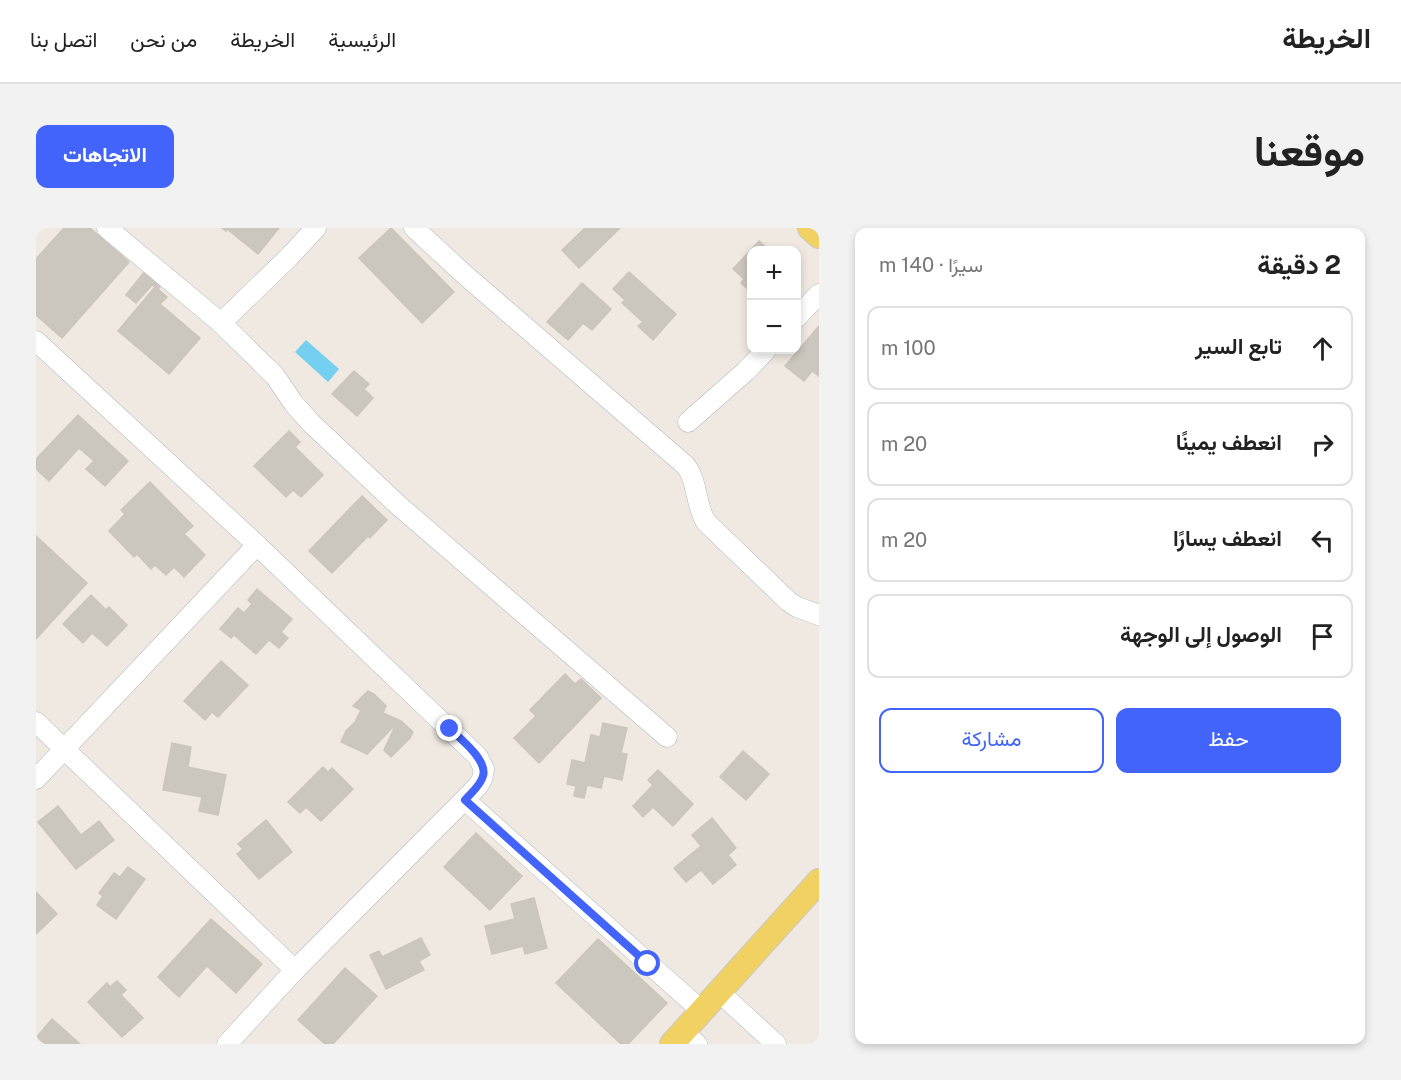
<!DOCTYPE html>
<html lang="ar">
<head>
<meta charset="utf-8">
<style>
	:root { --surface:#fff; --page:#f2f2f2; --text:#222; --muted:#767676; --line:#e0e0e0; --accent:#4264fb }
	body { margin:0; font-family:"Public Sans",Vazirmatn,sans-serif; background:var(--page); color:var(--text); direction:rtl }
	.controls { position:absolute; right:18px; top:18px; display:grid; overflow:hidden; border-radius:12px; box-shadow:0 3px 9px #0003 }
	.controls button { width:54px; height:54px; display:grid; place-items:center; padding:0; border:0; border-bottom:2px solid var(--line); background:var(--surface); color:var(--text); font:30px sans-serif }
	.stop { position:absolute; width:18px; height:18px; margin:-14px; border:4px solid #4264fb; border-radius:50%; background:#fff }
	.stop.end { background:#4264fb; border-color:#fff; box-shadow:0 2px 6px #0008 }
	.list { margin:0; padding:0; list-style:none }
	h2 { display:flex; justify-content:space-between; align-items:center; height:78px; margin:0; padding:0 24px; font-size:26px }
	h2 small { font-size:20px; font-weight:400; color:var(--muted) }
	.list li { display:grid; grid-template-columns:39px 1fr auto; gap:18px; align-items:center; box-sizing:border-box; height:84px; margin:0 12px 12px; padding:0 12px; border:2px solid var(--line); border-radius:12px }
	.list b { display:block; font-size:22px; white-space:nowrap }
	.list em { font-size:20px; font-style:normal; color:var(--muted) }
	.actions { display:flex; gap:12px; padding:18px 24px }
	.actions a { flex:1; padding:14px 0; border:2px solid var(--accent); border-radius:12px; text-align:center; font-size:21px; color:var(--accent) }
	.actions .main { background:var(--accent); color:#fff }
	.icon { flex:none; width:33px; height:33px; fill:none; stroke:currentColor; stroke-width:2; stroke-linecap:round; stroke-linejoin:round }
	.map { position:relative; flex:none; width:783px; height:816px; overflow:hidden; direction:ltr; border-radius:12px }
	header { display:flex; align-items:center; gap:36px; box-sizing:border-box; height:84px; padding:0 30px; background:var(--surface); border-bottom:2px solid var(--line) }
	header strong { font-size:28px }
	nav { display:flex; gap:33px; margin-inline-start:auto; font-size:21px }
	.intro { display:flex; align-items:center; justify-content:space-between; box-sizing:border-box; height:144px; padding:0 36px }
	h1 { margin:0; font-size:42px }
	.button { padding:15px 27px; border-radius:12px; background:var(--accent); color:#fff; font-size:21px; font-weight:700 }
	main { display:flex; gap:36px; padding:0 36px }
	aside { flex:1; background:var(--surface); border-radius:12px; box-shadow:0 3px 9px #0003 }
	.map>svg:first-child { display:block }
	.water { fill:#75cff0 }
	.building { fill:#cbc7bf; stroke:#cbc5ba; stroke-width:1.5 }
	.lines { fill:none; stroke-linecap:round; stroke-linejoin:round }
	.minor-casing { stroke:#b4b7c1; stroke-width:21 }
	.major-casing { stroke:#c9c9c9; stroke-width:26 }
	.minor { stroke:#fff; stroke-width:20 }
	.major { stroke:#f2d163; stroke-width:24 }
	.route { stroke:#4264fb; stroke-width:8 }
</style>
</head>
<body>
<header>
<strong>الخريطة</strong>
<nav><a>الرئيسية</a><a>الخريطة</a><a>من نحن</a><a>اتصل بنا</a></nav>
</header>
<div class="intro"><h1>موقعنا</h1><a class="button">الاتجاهات</a></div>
<main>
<aside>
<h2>2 دقيقة<small>سيرًا · 140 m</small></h2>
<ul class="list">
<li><svg class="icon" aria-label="ahead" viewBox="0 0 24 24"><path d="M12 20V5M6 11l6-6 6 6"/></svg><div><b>تابع السير</b></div><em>100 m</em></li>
<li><svg class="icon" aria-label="right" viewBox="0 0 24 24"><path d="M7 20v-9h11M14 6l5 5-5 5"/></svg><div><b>انعطف يمينًا</b></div><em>20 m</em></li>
<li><svg class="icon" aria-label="left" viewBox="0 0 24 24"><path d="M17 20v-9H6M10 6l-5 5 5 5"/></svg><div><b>انعطف يسارًا</b></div><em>20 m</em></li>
<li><svg class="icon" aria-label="arrive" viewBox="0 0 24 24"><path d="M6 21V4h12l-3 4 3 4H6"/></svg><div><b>الوصول إلى الوجهة</b></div></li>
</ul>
<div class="actions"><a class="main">حفظ</a><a>مشاركة</a></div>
</aside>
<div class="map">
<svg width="783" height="816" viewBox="0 0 783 816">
	<rect width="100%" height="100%" fill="#efe9e1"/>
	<path class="water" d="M 270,112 L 303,141 L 292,154 L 259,124 Z"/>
	<g class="building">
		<path d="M 28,0 L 54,0 L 93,34 L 26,110 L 0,87 L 0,31 Z"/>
		<path d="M 186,0 L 243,0 L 222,26 L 191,1 L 190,3 Z"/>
		<path d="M 355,0 L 418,64 L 386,95 L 323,30 Z"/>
		<path d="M 549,0 L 584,0 L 543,40 L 526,22 Z"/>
		<path d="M 723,13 L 733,22 L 716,22 L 716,65 L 705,55 L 708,51 L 697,41 Z"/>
		<path d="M 110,42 L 126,56 L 122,61 L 131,69 L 124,76 L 164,110 L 133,146 L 82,103 L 119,59 L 116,57 L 100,75 L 90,67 Z"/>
		<path d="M 593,44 L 640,86 L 617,112 L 602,98 L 607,94 L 586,75 L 589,72 L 577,61 Z"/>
		<path d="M 546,55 L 575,81 L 556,102 L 547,95 L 532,112 L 511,94 Z"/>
		<path d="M 783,98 L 783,148 L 776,143 L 768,153 L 749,138 Z"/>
		<path d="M 318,143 L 333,156 L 328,161 L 337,170 L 321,188 L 296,166 Z"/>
		<path d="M 42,187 L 92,233 L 69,258 L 50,241 L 58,233 L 43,220 L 13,253 L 0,241 L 0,231 Z"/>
		<path d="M 253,203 L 264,214 L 259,219 L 287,247 L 265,269 L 257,262 L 250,269 L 218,238 Z"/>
		<path d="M 114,254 L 157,298 L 148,306 L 169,327 L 148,349 L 138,339 L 130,347 L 119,337 L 115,341 L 101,326 L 98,329 L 73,303 L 89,286 L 85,282 Z"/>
		<path d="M 326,268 L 351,292 L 334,310 L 332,308 L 296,345 L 273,323 Z"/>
		<path d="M 0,308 L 51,355 L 0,411 Z"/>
		<path d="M 221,361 L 256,391 L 245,404 L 252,410 L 243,420 L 233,412 L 220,426 L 198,407 L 195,410 L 184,401 L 202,380 L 208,385 L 216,376 L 212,372 Z"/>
		<path d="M 55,367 L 70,382 L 73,379 L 91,397 L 71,418 L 56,405 L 47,415 L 27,396 Z"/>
		<path d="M 185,433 L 212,457 L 182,489 L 176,484 L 169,492 L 148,473 Z"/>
		<path d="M 529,446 L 539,456 L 545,451 L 565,470 L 503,535 L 478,510 L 500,488 L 494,482 Z"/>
		<path d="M 332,463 L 338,466 L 350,478 L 347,485 L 365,493 L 377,504 L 374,510 L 355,529 L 348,522 L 360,496 L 331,526 L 305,514 L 310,503 L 319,494 L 325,482 L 317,478 Z"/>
		<path d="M 567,495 L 591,500 L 585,525 L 591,526 L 586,552 L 568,548 L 565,560 L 551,557 L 548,570 L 538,568 L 540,558 L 531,556 L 536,532 L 549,535 L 555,507 L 564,509 Z"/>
		<path d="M 136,515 L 155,519 L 152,539 L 190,547 L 182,587 L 163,583 L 166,569 L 127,562 Z"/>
		<path d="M 707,523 L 733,546 L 710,572 L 684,549 Z"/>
		<path d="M 287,539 L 292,544 L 296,540 L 317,561 L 285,593 L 270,579 L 264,585 L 252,574 Z"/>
		<path d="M 622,542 L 657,576 L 637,598 L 617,579 L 607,589 L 597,578 L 617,557 L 612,552 Z"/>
		<path d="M 22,578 L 45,607 L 63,593 L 78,612 L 40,641 L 2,594 Z"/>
		<path d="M 676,590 L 700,620 L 692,627 L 700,637 L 677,656 L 665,642 L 650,654 L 638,640 L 665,618 L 656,607 Z"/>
		<path d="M 230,592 L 256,624 L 223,651 L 201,626 L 207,621 L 202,616 Z"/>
		<path d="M 440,605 L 486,648 L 454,682 L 408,639 Z"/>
		<path d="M 92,639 L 109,651 L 80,691 L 61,677 L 67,668 L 63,665 L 78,645 L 84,649 Z"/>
		<path d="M 0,664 L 21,686 L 0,706 Z"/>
		<path d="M 498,670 L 511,720 L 489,726 L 487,718 L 456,726 L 449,698 L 479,691 L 475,676 Z"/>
		<path d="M 175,691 L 226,736 L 200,765 L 171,738 L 143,769 L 122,749 Z"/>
		<path d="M 385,710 L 394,727 L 383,733 L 388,742 L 350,761 L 334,727 L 343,723 L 346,729 Z"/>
		<path d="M 562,711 L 631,775 L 592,816 L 585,816 L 520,755 Z"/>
		<path d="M 309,740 L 341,768 L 297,816 L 289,816 L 262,792 Z"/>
		<path d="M 81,753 L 90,762 L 85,767 L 107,790 L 86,809 L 52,774 L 71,755 L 74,759 Z"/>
		<path d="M 16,791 L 44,816 L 0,816 L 0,810 Z"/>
	</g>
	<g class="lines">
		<defs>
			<g id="minor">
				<path d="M 71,0 L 185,95 L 239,148 L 258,176 L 275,195 L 362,277 L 631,509"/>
				<path d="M 378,0 L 429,47 L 649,237 C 662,252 659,277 670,294 L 752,373 L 761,379 L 783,387"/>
				<path d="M 760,90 L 783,66"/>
				<path d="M 185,95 L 254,28 L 280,0"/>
				<path d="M 0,113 L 221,317 L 438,525 L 442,529 L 448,541 L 446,551 L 442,558 L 259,742 L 191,816"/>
				<path d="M 652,194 L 710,143 L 730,122"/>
				<path d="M 0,494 L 259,742"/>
				<path d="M 0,551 L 221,317"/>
				<path d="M 429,572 L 666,783"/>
				<path d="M 683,764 L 740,816"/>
				<path d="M 647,804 L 661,816"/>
			</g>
			<g id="major">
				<path d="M 774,0 L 783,8"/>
				<path d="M 636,816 L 783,653"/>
			</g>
		</defs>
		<use href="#minor" class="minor-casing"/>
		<use href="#major" class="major-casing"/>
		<use href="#minor" class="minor"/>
		<use href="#major" class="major"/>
	</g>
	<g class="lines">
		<path class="route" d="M 414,501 C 425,511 452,533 447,548 C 445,557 435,565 429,572 L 612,736"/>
	</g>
</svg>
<div class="controls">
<button>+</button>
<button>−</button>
</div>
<div class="stop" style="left:612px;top:736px"></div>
<div class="stop end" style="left:414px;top:501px"></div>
</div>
</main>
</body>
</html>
